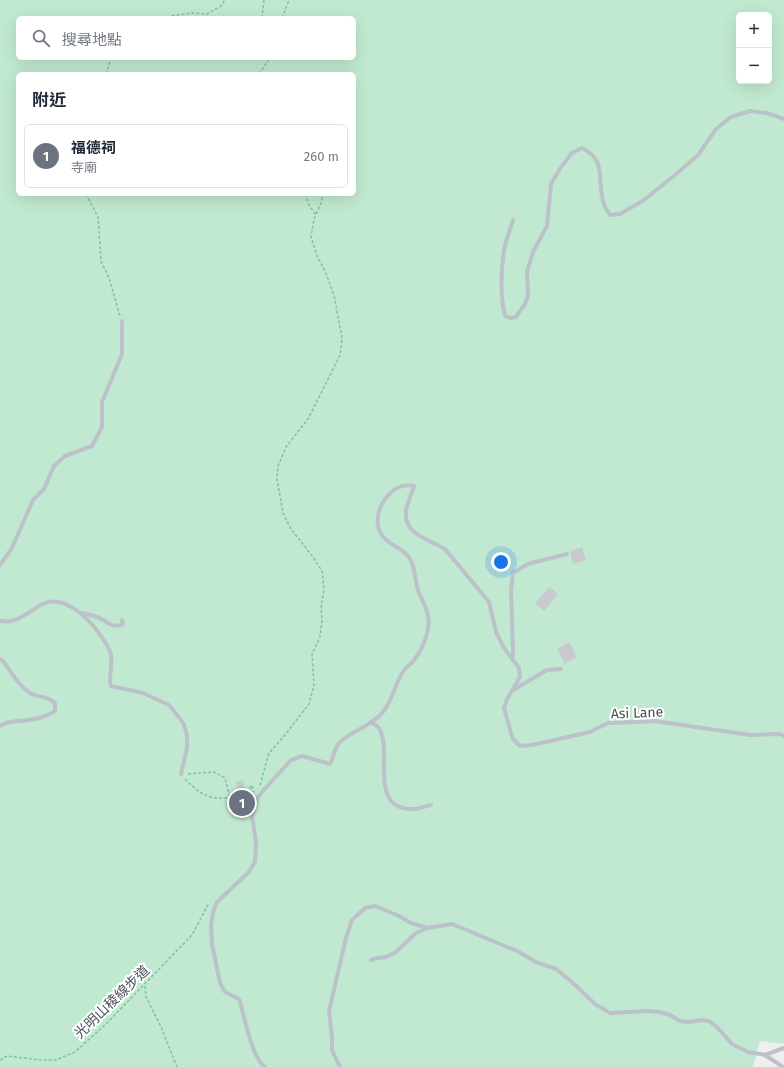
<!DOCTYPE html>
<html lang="zh-TW">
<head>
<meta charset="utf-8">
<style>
	:root { --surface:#fff; --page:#f2f2f3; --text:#1f2937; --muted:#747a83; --line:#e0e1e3; --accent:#0f766e }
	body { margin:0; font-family:"Fira Sans","Noto Sans TC",sans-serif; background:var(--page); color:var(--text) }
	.controls { position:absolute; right:12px; top:12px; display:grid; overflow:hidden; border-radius:6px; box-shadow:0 4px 16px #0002 }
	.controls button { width:36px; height:36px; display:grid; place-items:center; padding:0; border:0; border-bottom:1px solid var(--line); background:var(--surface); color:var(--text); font:20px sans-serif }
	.you { position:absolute; left:501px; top:562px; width:14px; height:14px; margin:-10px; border:3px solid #fff; border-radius:50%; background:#1a73e8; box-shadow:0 0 0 6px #1a73e833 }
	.badge { display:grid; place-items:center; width:26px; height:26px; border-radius:50%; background:var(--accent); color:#fff; font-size:13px; font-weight:700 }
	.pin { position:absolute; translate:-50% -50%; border:2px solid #fff; box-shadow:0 1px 4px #0006 }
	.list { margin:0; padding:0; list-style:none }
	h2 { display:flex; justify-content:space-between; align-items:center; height:52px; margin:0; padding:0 16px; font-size:17px }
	h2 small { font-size:13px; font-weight:400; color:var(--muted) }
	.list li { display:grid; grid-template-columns:26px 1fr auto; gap:12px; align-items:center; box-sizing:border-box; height:64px; margin:0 8px 8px; padding:0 8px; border:1px solid var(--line); border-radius:6px }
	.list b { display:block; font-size:15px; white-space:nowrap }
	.list p { margin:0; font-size:13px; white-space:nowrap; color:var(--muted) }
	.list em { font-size:13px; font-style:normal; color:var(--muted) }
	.icon { flex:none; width:22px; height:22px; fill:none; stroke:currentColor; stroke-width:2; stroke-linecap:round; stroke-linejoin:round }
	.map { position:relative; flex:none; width:784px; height:1067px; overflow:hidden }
	.search { position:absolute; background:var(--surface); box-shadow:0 4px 16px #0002; left:16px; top:16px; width:340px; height:44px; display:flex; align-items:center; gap:10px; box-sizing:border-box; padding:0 14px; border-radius:6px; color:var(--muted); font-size:15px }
	.panel { position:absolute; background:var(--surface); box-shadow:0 4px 16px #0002; left:16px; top:72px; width:340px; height:124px; border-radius:6px }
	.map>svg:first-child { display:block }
	.green { fill:#c1e9d1; fill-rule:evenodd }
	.building { fill:#c9cad0 }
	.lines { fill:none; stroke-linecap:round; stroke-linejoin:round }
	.path { stroke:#7ec2a2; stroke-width:1.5; stroke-dasharray:3 2; stroke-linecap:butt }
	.lane { stroke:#bbc2c9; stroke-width:4 }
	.labels { text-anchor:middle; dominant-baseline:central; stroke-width:4; stroke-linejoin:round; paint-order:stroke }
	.street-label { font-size:14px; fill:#485159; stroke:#fff }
</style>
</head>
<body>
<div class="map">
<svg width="784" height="1067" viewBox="0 0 784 1067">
	<rect width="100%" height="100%" fill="#f0eeee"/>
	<path class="green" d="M 0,0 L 784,0 L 784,1044 L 760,1041 L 753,1067 L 0,1067 ZM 739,15 L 769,15 L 769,81 L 739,81 ZM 18,18 L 354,18 L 354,58 L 18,58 ZM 18,74 L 354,74 L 354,194 L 18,194 Z"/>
	<g class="building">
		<path d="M 582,547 L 586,560 L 573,564 L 570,551 Z"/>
		<path d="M 550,587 L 558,594 L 544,611 L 535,603 Z"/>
		<path d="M 569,642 L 577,657 L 565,664 L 557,649 Z"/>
		<path d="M 243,780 L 246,796 L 244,808 L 237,807 L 239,797 L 236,782 Z"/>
	</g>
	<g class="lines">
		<g class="path">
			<path d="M 167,18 L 172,16 L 192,13 L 207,14 L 221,6 L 225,0"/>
			<path d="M 262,18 L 264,0"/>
			<path d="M 282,18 L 289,0"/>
			<path d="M 106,74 L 111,58"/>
			<path d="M 259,74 L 270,58"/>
			<path d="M 86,194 L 98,217 L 101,261 L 109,278 L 120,316"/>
			<path d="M 305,194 L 309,205 L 316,215"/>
			<path d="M 188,774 L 214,772 L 225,778 L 230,798"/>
			<path d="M 185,779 C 207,802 217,800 246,795 L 252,785 L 254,792"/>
			<path d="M 260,785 L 269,753 L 285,735 L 309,704 L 314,685 L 312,654 L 320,637 L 322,620 L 321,609 L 324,589 L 322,571 L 313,557 L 291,529 L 283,513 L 277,479 L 278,466 L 286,447 L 308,419 L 340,355 L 342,338 L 334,295 L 325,271 L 317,256 L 311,237 L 314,219 L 322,201 L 322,194"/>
			<path d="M 145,986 L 146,997 L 161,1027 L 177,1067"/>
			<path d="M 0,1060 L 7,1056 L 41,1060 L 56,1060 L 75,1052 L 106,1024 L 192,935 L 209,903"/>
		</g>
		<g class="lane">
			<path d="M 513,220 C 510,230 506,240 504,250 C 501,271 500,295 505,316 L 510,318 L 516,317 L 525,304 L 528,296 L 527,272 L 533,252 L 547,226 L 551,184 L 561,167 L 572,153 L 582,148 C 608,160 596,182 604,204 C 605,208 608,212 610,215 L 620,214 L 644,200 L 675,175 L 698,155 L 716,129 L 731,117 L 750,111 L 767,113 L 784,119"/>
			<path d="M 0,565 L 12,548 L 33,500 L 44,489 L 54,466 L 65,456 L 92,446 L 102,427 L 102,402 L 122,354 L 122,321"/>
			<path d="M 81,613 C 86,614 91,615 97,617 C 106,620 113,630 123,624 L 122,620"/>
			<path d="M 0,621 C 16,624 27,613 39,606 C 66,589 96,626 108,647 C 116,660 107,677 111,686 L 143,693 L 169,705 L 184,724 L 187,736 L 187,748 L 181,774"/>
			<path d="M 0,659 L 4,662 C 11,672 20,688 32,694 C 41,698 47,696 55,703 L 55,711 C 47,716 38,719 28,720 C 18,722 9,720 0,726"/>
			<path d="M 512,659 L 513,650 L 511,591 L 513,573 L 528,564 L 567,554"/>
			<path d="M 513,690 L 547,670 L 561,669"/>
			<path d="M 371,722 C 374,724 379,727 380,730 C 384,737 384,747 384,755 C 384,778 380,810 413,809 C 419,809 425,806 431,805"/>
			<path d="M 371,960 L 377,958 L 386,957 L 396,952 L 416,933 L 428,928"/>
			<path d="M 265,1067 C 252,1059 244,1014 239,999 L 225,992 L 220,983 L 212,944 L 211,925 L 213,912 L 217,902 L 248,873 L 255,862 L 256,842 L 252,816 L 256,801 L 261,793 L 291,760 L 302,756 L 330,764 C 334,757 334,748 340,742 C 351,732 367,727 378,717 C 390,707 394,688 401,675 C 404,668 411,665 415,659 C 423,648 431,629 428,616 C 427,607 421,599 418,590 C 414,579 416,566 408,556 C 399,546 384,543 379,530 C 372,510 392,480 414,486 L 406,509 L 406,519 L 410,528 L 418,535 L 445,549 L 489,602 L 496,632 L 504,648 L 519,668 L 520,677 L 507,699 L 504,708 L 511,733 L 513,739 L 520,746 L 532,745 L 590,732 L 608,723 L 637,722 L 655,721 L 750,735 L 780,734 L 784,736"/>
			<path d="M 340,1067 L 332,1050 L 332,1037 L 329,1011 L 346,938 L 352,920 L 365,908 L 375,906 L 399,916 L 411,923 L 428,928 L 452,924 L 517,951 L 536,962 L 556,969 L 572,982 L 595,1004 L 610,1013 L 647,1011 L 660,1012 L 670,1015 L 680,1021 L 690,1022 L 701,1020 L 709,1021 L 717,1027 L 732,1044 L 748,1052 L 765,1055"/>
			<path d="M 783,1067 L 765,1055 L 784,1048"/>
		</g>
	</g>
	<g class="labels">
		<g class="street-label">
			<text transform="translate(637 713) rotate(-2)">Asi Lane</text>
			<text transform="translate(112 1002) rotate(-44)">光明山稜線步道</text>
		</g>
	</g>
</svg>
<div class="controls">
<button>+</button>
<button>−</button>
</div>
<div class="you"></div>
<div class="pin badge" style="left:242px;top:803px;background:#6b7280">1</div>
<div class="search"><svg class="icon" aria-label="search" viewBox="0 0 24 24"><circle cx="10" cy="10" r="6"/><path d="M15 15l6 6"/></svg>搜尋地點</div>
<section class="panel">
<h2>附近<small></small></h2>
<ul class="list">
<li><span class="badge" style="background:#6b7280">1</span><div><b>福德祠</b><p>寺廟</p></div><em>260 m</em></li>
</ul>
</section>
</div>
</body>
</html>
